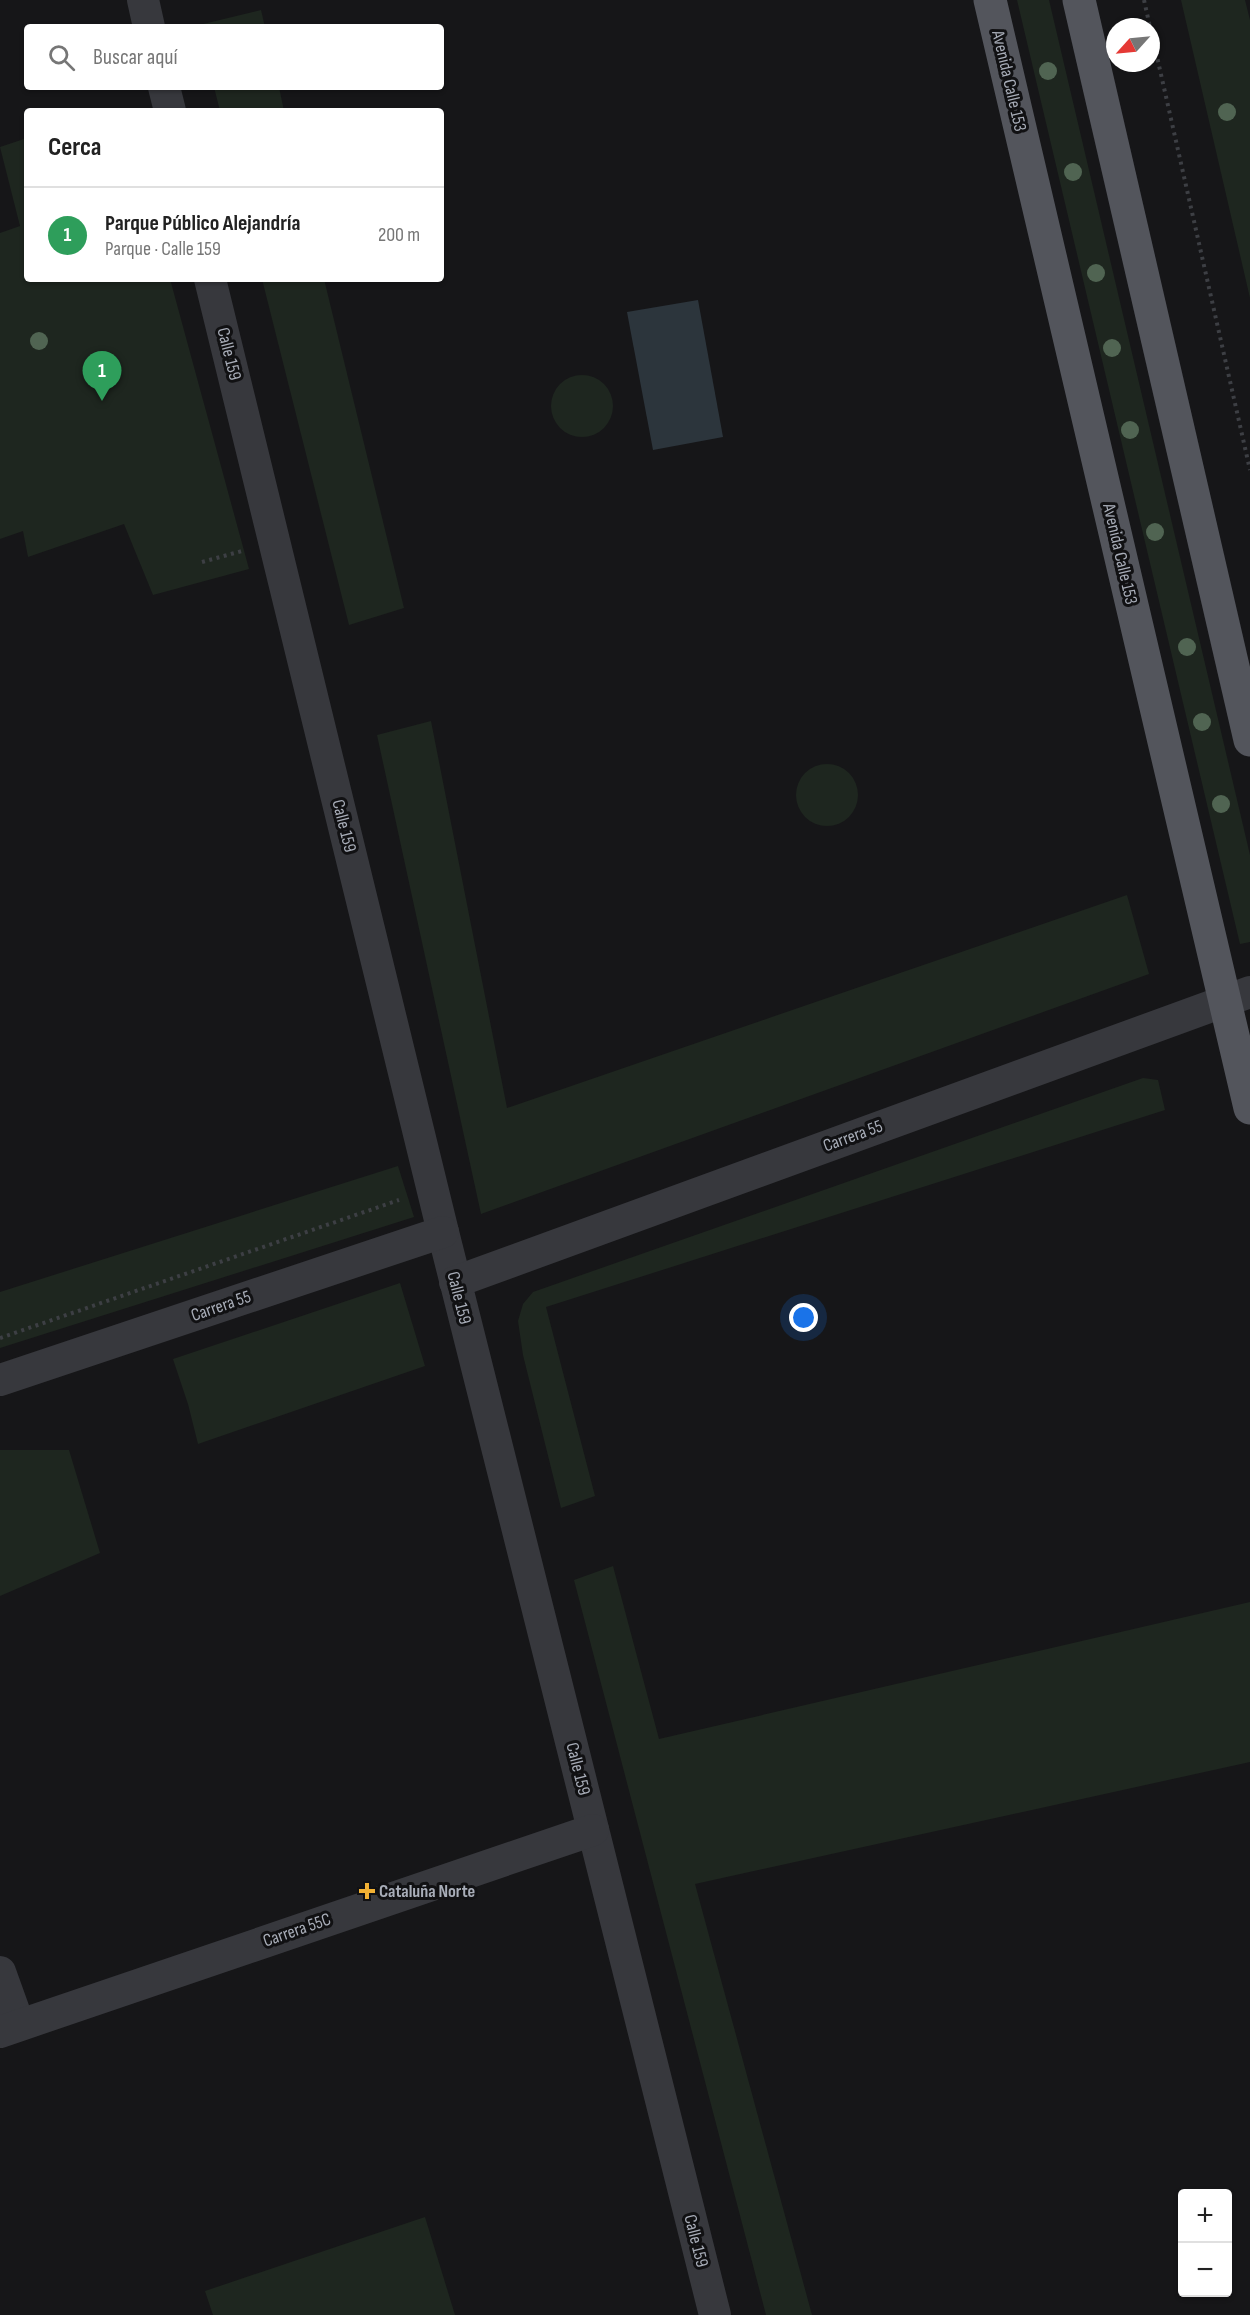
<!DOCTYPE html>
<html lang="es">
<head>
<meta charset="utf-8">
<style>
	:root { --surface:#fff; --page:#f6f6f6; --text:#222; --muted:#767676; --line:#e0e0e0; --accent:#80622a }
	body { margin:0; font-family:"Sofia Sans Condensed",sans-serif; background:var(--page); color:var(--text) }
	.controls { position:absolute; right:18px; bottom:18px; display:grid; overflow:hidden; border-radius:6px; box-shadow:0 2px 4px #0004 }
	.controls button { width:54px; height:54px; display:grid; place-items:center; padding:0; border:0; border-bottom:2px solid var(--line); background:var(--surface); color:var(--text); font:30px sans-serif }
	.compass { position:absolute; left:1106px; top:18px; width:54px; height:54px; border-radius:50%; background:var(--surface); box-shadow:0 2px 4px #0004; rotate:243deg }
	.you { position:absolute; left:804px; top:1318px; width:21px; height:21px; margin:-15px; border:4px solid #fff; border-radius:50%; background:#1a73e8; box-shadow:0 0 0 9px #1a73e833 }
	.badge { display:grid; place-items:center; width:39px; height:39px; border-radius:50%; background:var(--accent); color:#fff; font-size:20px; font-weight:700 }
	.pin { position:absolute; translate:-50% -50px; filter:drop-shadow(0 2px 3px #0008) }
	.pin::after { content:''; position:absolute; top:32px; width:21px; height:18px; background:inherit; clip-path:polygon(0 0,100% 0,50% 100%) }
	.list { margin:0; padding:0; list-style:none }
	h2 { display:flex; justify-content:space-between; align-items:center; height:78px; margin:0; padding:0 24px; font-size:26px }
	h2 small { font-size:20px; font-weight:400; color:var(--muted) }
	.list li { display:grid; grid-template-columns:39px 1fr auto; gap:18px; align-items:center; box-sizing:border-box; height:96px; padding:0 24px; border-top:2px solid var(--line) }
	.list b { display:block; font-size:22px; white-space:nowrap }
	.list p { margin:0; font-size:20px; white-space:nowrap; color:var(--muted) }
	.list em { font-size:20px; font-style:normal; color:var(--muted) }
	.icon { flex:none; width:33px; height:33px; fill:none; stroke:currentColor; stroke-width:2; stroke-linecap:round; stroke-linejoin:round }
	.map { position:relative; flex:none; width:1250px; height:2315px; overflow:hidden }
	.search { position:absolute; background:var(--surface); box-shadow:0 2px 4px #0004; left:24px; top:24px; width:420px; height:66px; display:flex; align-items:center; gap:15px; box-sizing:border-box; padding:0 21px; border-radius:6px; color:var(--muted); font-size:22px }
	.panel { position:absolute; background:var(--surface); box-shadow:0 2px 4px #0004; left:24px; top:108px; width:420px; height:174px; border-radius:6px }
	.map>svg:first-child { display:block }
	.green { fill:#1e261f }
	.water { fill:#2c353c }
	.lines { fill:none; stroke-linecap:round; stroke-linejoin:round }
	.path { stroke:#3d3f44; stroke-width:4; stroke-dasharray:3 4.5; stroke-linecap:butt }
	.minor { stroke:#37383d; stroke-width:32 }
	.primary { stroke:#53555c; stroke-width:33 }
	.tree { fill:#506452 }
	.poi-dot { fill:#f2b134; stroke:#111113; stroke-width:2 }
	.labels { text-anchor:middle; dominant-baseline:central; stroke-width:6; stroke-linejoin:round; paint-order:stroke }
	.street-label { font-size:18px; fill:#a8adb8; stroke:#111113 }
	.poi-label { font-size:18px; font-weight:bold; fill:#a8adb8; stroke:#111113; text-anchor:start }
</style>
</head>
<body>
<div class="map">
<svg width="1250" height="2315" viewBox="0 0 1250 2315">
	<rect width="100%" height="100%" fill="#161618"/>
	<g class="green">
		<path d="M 1017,0 L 1049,0 L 1250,855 L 1250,942 L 1240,944 Z"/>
		<path d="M 1181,0 L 1245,0 L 1250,20 L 1250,298 Z"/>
		<path d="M 261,10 L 265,27 L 199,27 L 199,25 Z"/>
		<path d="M 214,87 L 279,87 L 284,111 L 220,111 Z"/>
		<path d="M 27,138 L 27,279 L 170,279 L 249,569 L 153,595 L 124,524 L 28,557 L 23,531 L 0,539 L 0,233 L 20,226 L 0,147 Z"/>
		<path d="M 262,279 L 324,279 L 404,608 L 349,625 Z"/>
		<circle cx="582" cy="406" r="31"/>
		<path d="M 431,721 L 507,1108 L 1127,895 L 1149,974 L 481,1214 L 377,735 Z"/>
		<circle cx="827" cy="795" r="31"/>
		<path d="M 1143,1078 L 1158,1080 L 1165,1110 L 546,1307 L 595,1496 L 561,1508 L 523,1355 L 518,1321 L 523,1304 L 533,1292 Z"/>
		<path d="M 398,1166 L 414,1217 L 0,1348 L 0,1292 Z"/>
		<path d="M 400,1283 L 425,1366 L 198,1444 L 188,1404 L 173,1359 Z"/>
		<path d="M 0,1450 L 69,1450 L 100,1553 L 0,1596 Z"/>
		<path d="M 613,1566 L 659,1739 L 1250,1602 L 1250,1762 L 695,1884 L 812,2315 L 766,2315 L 574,1580 Z"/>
		<path d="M 425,2217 L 455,2315 L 213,2315 L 205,2291 Z"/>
	</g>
	<path class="water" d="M 698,300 L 723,437 L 653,450 L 627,312 Z"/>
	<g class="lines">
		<g class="path">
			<path d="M 1144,0 L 1150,27"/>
			<path d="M 1151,30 L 1250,470"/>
			<path d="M 202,562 L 242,551"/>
			<path d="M 0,1338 L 399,1200"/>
		</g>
		<g class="minor">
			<path d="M 143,0 L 149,27"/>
			<path d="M 164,87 L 170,111"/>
			<path d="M 210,279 L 443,1232 L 715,2315"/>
			<path d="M 455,1282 L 1250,992"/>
			<path d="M 0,1380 L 443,1232"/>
			<path d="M 0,1972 L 19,2025"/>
			<path d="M 0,2032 L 593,1830"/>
		</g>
		<g class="primary">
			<path d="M 990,0 L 1250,1108"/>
			<path d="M 1079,0 L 1250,740"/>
		</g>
	</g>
	<g class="tree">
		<circle cx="1048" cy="71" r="9"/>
		<circle cx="1227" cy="112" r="9"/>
		<circle cx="1073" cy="172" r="9"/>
		<circle cx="1096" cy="273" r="9"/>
		<circle cx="39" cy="341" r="9"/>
		<circle cx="1112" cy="348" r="9"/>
		<circle cx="1130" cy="430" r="9"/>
		<circle cx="1155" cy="532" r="9"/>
		<circle cx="1187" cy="647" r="9"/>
		<circle cx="1202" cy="722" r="9"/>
		<circle cx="1221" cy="804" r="9"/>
	</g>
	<path class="poi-dot" d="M364 1882h6v6h6v6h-6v6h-6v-6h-6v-6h6z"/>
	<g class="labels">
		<g class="street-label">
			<text transform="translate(1009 81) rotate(77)">Avenida Calle 153</text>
			<text transform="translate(229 354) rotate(76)">Calle 159</text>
			<text transform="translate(1120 554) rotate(77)">Avenida Calle 153</text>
			<text transform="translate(344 826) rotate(76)">Calle 159</text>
			<text transform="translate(853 1136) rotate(-20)">Carrera 55</text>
			<text transform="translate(459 1298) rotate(76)">Calle 159</text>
			<text transform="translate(221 1306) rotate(-19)">Carrera 55</text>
			<text transform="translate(578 1769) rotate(76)">Calle 159</text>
			<text transform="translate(297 1930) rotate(-19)">Carrera 55C</text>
			<text transform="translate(696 2241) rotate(76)">Calle 159</text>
		</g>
		<g class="poi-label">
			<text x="379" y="1891">Cataluña Norte</text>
		</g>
	</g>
</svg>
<div class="controls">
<button>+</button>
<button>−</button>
</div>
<svg class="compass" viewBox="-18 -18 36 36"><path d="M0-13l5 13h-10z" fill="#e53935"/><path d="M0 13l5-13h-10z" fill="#767676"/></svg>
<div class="you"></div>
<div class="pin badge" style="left:102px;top:401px;background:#2e9e5b">1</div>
<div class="search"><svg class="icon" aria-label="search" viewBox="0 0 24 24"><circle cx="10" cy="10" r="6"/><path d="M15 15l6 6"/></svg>Buscar aquí</div>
<section class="panel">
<h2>Cerca<small></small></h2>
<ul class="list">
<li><span class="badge" style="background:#2e9e5b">1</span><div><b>Parque Público Alejandría</b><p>Parque · Calle 159</p></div><em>200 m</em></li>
</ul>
</section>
</div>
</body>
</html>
